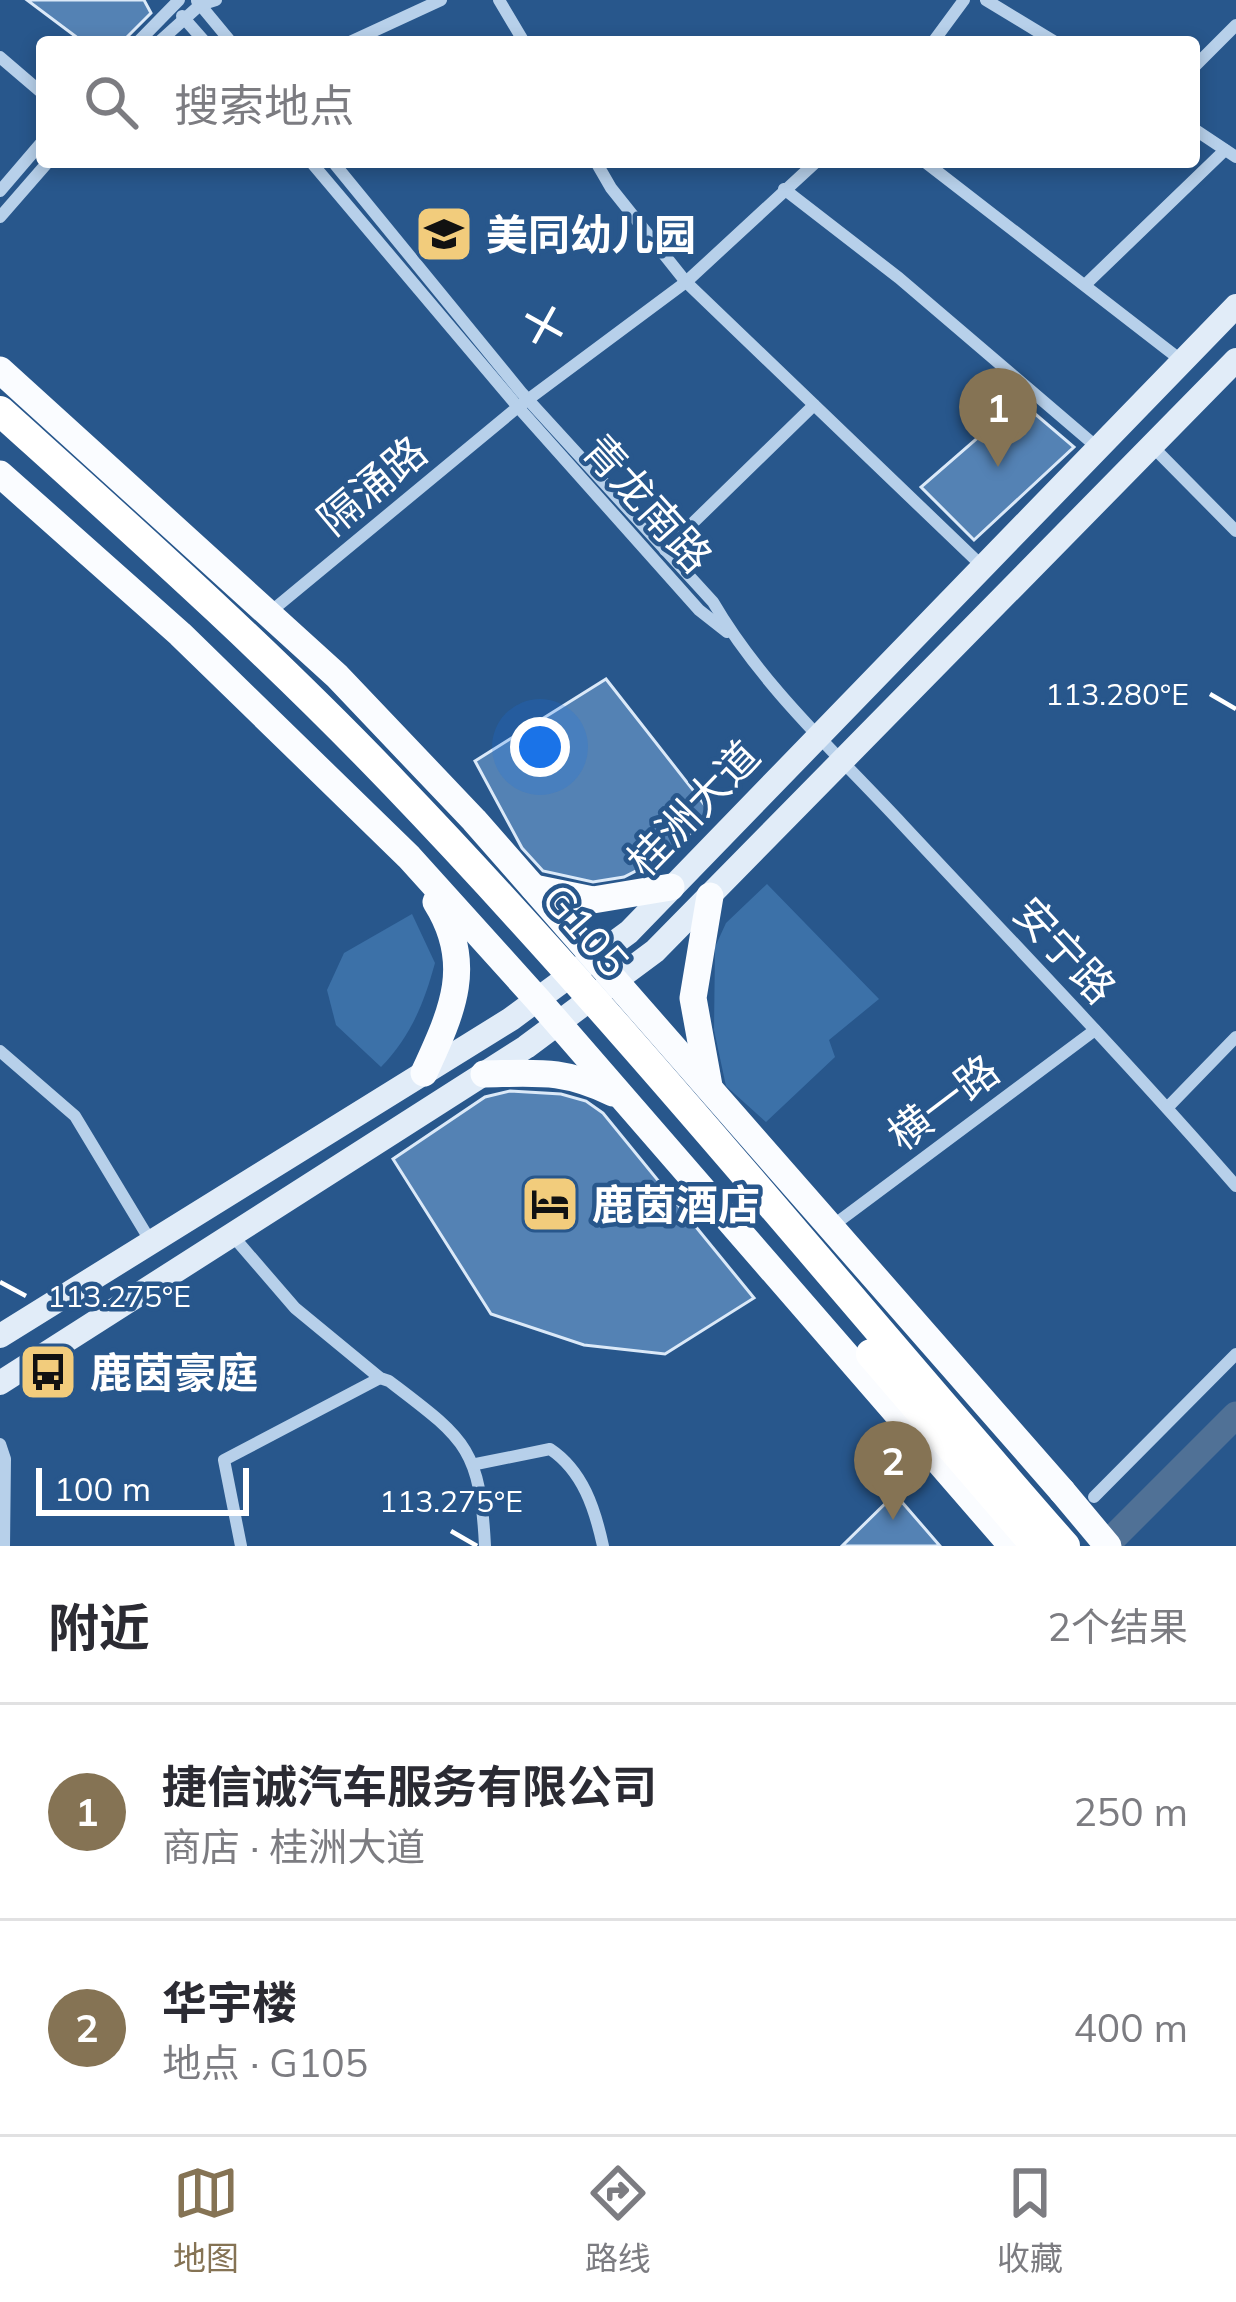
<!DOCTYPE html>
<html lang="zh">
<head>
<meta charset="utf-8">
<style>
	:root { --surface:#fff; --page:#f2f2f3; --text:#2b2b33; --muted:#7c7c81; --line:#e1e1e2; --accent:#857354 }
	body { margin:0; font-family:Mulish,"Noto Sans SC",sans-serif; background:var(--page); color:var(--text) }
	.scale { position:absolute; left:36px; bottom:30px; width:213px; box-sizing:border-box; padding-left:12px; border:6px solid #fff; border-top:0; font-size:33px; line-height:42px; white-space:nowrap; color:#fff; -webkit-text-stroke:9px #28578c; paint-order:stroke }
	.you { position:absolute; left:540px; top:747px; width:42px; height:42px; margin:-30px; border:9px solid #fff; border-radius:50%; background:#1a73e8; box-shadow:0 0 0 18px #1a73e833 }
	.badge { display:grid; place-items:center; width:78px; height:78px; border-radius:50%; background:var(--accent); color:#fff; font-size:39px; font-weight:700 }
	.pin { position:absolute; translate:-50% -99px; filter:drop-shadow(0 3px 6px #0008) }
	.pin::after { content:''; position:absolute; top:63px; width:42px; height:36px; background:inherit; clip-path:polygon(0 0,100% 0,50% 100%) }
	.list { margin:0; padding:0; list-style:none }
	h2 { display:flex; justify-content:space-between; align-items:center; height:156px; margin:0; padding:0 48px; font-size:51px }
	h2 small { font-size:39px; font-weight:400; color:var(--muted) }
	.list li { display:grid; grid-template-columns:78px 1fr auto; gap:36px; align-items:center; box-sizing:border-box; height:216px; padding:0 48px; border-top:3px solid var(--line) }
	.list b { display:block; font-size:45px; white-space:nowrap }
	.list p { margin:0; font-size:39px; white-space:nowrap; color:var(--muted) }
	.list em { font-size:39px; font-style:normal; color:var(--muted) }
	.icon { flex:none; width:66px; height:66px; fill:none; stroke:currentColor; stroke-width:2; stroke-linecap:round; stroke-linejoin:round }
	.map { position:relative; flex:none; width:1236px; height:1546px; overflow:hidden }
	.search { position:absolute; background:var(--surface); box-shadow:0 6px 18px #0003; left:36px; right:36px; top:36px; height:132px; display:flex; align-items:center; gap:30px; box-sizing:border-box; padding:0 42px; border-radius:12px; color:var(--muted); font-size:45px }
	.sheet { height:588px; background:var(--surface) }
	nav { display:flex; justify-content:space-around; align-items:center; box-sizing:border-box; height:168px; border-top:3px solid var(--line); background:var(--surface); font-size:33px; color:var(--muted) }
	nav a { display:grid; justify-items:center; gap:6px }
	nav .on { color:var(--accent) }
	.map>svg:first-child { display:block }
	.green { fill:#3c71a8 }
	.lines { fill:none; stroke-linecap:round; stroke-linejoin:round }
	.river { stroke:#507196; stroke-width:27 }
	.building { fill:#5482b4; stroke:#dbe9f8; stroke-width:3 }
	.street { stroke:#b7d0ea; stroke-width:12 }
	.secondary { stroke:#e1ecf8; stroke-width:24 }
	.primary { stroke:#fafcff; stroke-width:27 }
	.primary-bridge { stroke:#fafcff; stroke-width:27 }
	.highway-bridge { stroke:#fff; stroke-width:30 }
	.ticks { fill:none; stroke:#fff; stroke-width:4.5 }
	.labels { text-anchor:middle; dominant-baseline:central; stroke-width:9; stroke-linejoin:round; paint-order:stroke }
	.poi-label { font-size:42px; font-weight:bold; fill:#fff; stroke:#28578c; text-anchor:start }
	.street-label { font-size:42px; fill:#fff; stroke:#28578c }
	.ticks-label { font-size:30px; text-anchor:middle; fill:#fff; stroke:#28578c; stroke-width:9; stroke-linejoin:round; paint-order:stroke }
</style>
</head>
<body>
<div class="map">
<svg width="1236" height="1546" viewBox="0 0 1236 1546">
	<rect width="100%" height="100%" fill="#28578c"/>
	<g class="green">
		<path d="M 767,884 L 879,999 L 829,1040 L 835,1057 L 766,1122 L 726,1086 L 714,1030 L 715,947 L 726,923 Z"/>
		<path d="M 412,914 L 435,963 C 424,1003 411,1036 381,1067 L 336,1025 L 327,990 L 344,953 Z"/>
	</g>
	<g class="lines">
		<path class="river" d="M 1105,1546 L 1236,1415"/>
	</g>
	<g class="building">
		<path d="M 27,0 L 144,0 L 151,13 L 122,42 L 83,42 Z"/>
		<path d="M 1020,401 L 1074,447 L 974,540 L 921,487 Z"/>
		<path d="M 606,679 L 711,813 L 669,854 L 624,877 L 593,882 L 543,871 L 522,848 L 475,761 Z"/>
		<path d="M 510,1091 L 561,1094 L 586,1101 L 603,1113 L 754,1298 L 665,1354 L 584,1345 L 491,1314 L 393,1159 L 485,1097 Z"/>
		<path d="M 895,1494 L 940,1546 L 842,1546 Z"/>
	</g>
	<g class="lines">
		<g class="street">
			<path d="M 499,0 L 524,42"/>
			<path d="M 986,0 L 1055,42"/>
			<path d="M 197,1 L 231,42"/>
			<path d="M 182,16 L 205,42"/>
			<path d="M 138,42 L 179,0"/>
			<path d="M 159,42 L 200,5 L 216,0"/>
			<path d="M 350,42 L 441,0"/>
			<path d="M 933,42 L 964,0"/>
			<path d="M 0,57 L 42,93"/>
			<path d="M 1194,67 L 1236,25"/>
			<path d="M 1194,129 L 1236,157"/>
			<path d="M 311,162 L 518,407 L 699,610 L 727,632"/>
			<path d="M 333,162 L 521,392 L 713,602 C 762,686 836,753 902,824 C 1014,944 1128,1062 1236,1186"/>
			<path d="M 596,162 L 611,188 L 686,282 L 982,566"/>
			<path d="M 925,162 L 1182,361"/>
			<path d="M 784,189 L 899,278 L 1098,448"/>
			<path d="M 0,191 L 42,142"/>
			<path d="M 0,217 L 48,162"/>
			<path d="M 1085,285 L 1225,150"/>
			<path d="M 1152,446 L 1236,531"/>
			<path d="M 665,550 L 814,405"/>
			<path d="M 269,613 L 518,407 L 686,282 L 816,162"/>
			<path d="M 0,1051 L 75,1116 L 151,1242"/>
			<path d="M 1167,1108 L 1236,1037"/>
			<path d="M 831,1227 L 1095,1030"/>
			<path d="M 232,1235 L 295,1308 L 380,1378 L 389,1381 C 465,1439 480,1447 485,1546"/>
			<path d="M 0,1444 L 5,1459 L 4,1546"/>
			<path d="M 476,1464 L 550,1449 C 583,1471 595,1509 603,1546"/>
			<path d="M 1094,1497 L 1236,1354"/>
			<path d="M 241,1546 L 224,1460 L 380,1378"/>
		</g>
		<g class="secondary">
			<path d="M 0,1336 L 511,1019 L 629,932 L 1236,306"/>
			<path d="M 0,1383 L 526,1047 L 655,951 L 1236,360"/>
		</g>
		<g class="primary">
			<path d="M 0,370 L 337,676 L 474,820 L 1062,1491"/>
			<path d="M 0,474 L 180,634 L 409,857 L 538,1000 L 1012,1546"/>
			<path d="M 534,888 L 593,900 L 671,887"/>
			<path d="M 424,1073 C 452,1012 475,964 436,902"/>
			<path d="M 484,1074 C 538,1073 563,1069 613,1093"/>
			<path d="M 709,1086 L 693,998 L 710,896"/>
		</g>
		<path class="primary-bridge" d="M 1062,1491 L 1108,1546"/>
		<g class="highway-bridge">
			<path d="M 0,411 C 134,532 270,653 395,784 C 629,1028 842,1292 1065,1546"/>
			<path d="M 871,1354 L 1036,1546"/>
		</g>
	</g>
	<path class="ticks" d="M 526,315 L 562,335M 534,343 L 554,307M 1210,694 L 1236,709M 0,1282 L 26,1296M 451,1531 L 477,1546"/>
	<defs>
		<symbol id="school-square" viewBox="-11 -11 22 22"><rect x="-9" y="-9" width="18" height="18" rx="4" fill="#f2cc7c" stroke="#28578c"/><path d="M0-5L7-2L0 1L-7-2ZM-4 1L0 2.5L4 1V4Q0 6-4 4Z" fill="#111"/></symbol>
		<symbol id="hotel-square" viewBox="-11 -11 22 22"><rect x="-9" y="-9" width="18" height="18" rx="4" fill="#f2cc7c" stroke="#28578c"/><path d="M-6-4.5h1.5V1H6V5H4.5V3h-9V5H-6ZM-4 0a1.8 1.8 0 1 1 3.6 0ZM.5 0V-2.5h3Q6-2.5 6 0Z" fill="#111"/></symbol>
		<symbol id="bus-square" viewBox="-11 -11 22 22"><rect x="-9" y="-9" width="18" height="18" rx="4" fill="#f2cc7c" stroke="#28578c"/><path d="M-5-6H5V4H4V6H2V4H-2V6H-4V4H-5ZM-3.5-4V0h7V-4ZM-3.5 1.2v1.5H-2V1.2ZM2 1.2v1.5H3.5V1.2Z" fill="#111"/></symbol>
	</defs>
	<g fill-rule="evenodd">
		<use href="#school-square" x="411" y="201" width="66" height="66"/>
		<use href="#hotel-square" x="517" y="1171" width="66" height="66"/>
		<use href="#bus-square" x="15" y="1339" width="66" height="66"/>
	</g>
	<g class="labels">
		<g class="poi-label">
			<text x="486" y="234">美同幼儿园</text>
			<text x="592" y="1204">鹿茵酒店</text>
			<text x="90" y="1372">鹿茵豪庭</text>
		</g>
		<g class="street-label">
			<text transform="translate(372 485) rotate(-40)">隔涌路</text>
			<text transform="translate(648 503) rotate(48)">青龙南路</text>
			<text transform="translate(693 808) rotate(-46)">桂洲大道</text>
			<text transform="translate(586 930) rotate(49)">G105</text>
			<text transform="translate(1065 950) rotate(47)">安宁路</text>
			<text transform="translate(943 1102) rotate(-37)">横一路</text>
		</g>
	</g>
	<g class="ticks-label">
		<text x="1117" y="705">113.280°E</text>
		<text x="119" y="1307">113.275°E</text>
		<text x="451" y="1512">113.275°E</text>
	</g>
</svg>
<div class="scale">100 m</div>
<div class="you"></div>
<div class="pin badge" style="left:998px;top:467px">1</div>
<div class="pin badge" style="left:893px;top:1520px">2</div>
<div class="search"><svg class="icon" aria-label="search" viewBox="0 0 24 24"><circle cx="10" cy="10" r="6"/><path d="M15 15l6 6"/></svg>搜索地点</div>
</div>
<section class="sheet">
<h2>附近<small>2个结果</small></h2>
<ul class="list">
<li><span class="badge">1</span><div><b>捷信诚汽车服务有限公司</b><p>商店 · 桂洲大道</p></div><em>250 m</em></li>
<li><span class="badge">2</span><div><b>华宇楼</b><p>地点 · G105</p></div><em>400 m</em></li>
</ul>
</section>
<nav>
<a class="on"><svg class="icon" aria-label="map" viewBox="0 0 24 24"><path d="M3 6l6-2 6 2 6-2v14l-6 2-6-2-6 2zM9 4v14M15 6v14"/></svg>地图</a>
<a><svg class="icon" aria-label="directions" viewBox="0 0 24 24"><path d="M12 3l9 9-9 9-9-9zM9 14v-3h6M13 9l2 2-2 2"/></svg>路线</a>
<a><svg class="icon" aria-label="saved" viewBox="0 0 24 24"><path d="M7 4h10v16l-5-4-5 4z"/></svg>收藏</a>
</nav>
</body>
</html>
